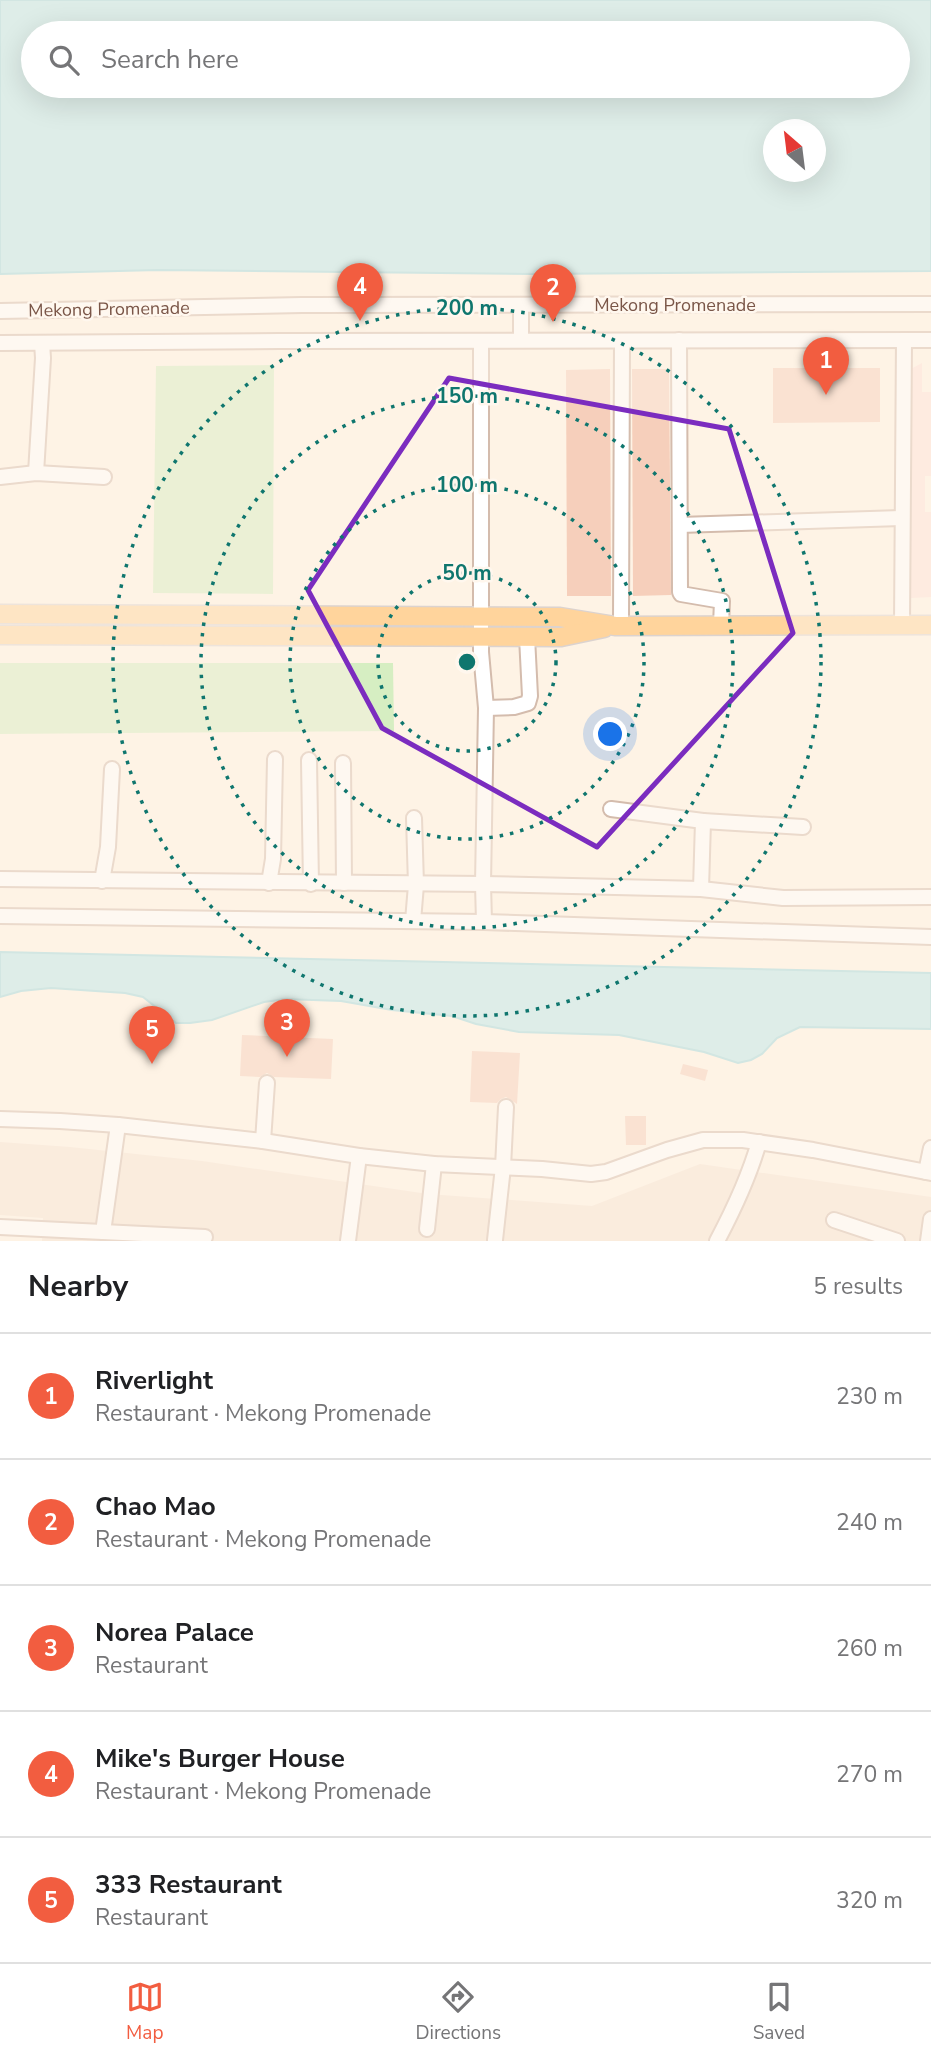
<!DOCTYPE html>
<html lang="en">
<head>
<meta charset="utf-8">
<style>
	:root { --surface:#fff; --page:#f2f2f2; --text:#202124; --muted:#757577; --line:#e0e0e0; --accent:#f25d40 }
	body { margin:0; font-family:"Nunito Sans",sans-serif; background:var(--page); color:var(--text) }
	.compass { position:absolute; left:763px; top:119px; width:63px; height:63px; border-radius:50%; background:var(--surface); box-shadow:0 7px 28px #0002; rotate:332deg }
	.you { position:absolute; left:611px; top:735px; width:24px; height:24px; margin:-18px; border:5px solid #fff; border-radius:50%; background:#1a73e8; box-shadow:0 0 0 10px #1a73e833 }
	.badge { display:grid; place-items:center; width:46px; height:46px; border-radius:50%; background:var(--accent); color:#fff; font-size:23px; font-weight:700 }
	.pin { position:absolute; translate:-50% -58px; filter:drop-shadow(0 2px 4px #0008) }
	.pin::after { content:''; position:absolute; top:37px; width:24px; height:21px; background:inherit; clip-path:polygon(0 0,100% 0,50% 100%) }
	.list { margin:0; padding:0; list-style:none }
	h2 { display:flex; justify-content:space-between; align-items:center; height:91px; margin:0; padding:0 28px; font-size:30px }
	h2 small { font-size:23px; font-weight:400; color:var(--muted) }
	.list li { display:grid; grid-template-columns:46px 1fr auto; gap:21px; align-items:center; box-sizing:border-box; height:126px; padding:0 28px; border-top:2px solid var(--line) }
	.list b { display:block; font-size:26px; white-space:nowrap }
	.list p { margin:0; font-size:23px; white-space:nowrap; color:var(--muted) }
	.list em { font-size:23px; font-style:normal; color:var(--muted) }
	.icon { flex:none; width:38px; height:38px; fill:none; stroke:currentColor; stroke-width:2; stroke-linecap:round; stroke-linejoin:round }
	.map { position:relative; flex:none; width:931px; height:1241px; overflow:hidden }
	.search { position:absolute; background:var(--surface); box-shadow:0 7px 28px #0002; left:21px; right:21px; top:21px; height:77px; display:flex; align-items:center; gap:18px; box-sizing:border-box; padding:0 24px; border-radius:38px; color:var(--muted); font-size:26px }
	.sheet { height:721px; background:var(--surface) }
	nav { display:flex; justify-content:space-around; align-items:center; box-sizing:border-box; height:98px; border-top:2px solid var(--line); background:var(--surface); font-size:19px; color:var(--muted) }
	nav a { display:grid; justify-items:center; gap:4px }
	nav .on { color:var(--accent) }
	.map>svg:first-child { display:block }
	.residential { fill:#f7e4d3 }
	.commercial { fill:#ffe2d9 }
	.green { fill:#d6eec2 }
	.water { fill:#b8e6ea; stroke:#9dd7dd; stroke-width:2; fill-rule:evenodd }
	.building { fill:#f6cfbb }
	.lines { fill:none; stroke-linecap:round; stroke-linejoin:round }
	.minor-casing { stroke:#d4bcad; stroke-width:18 }
	.major-casing { stroke:#dcd3cf; stroke-width:21 }
	.minor { stroke:#fff; stroke-width:14 }
	.major { stroke:#ffd49c; stroke-width:18 }
	.marked { fill:none; stroke:#7b2cbf; stroke-width:5; stroke-linejoin:round }
	.ring { fill:none; stroke:#0f766e; stroke-width:3.5; stroke-dasharray:3.5 7 }
	.labels { text-anchor:middle; dominant-baseline:central; stroke-width:5; stroke-linejoin:round; paint-order:stroke }
	.street-label { font-size:18px; fill:#7a5648; stroke:#fff7ee }
	.centre { fill:#0f766e; stroke:#fff7ee; stroke-width:3.5 }
	.ring-label { font-size:21px; text-anchor:middle; font-weight:bold; fill:#0f766e; stroke:#fff7ee; stroke-width:5; stroke-linejoin:round; paint-order:stroke }
</style>
</head>
<body>
<div class="map">
<svg width="931" height="1241" viewBox="0 0 931 1241">
	<rect width="100%" height="100%" fill="#fef3e5"/>
	<path class="residential" d="M 0,1142 L 70,1147 L 202,1161 L 428,1194 L 592,1206 L 700,1164 L 931,1197 L 931,1241 L 42,1241 L 43,1218 L 0,1215 Z"/>
	<path class="commercial" d="M 922,363 L 922,392 L 931,392 L 931,476 L 925,476 L 925,512 L 931,512 L 931,597 L 911,598 L 909,370 Z"/>
	<g class="green">
		<path d="M 274,365 L 273,594 L 153,593 L 156,366 Z"/>
		<path d="M 0,663 L 393,663 L 394,731 L 0,734 Z"/>
	</g>
	<g class="water">
		<path d="M 0,0 L 931,0 L 931,271 L 534,274 L 158,270 L 0,274 ZM 33,33 L 898,33 L 898,86 L 33,86 ZM 774,130 L 816,130 L 816,172 L 774,172 Z"/>
		<path d="M 0,952 L 931,973 L 931,1029 L 800,1027 L 777,1038 L 762,1054 L 751,1060 L 738,1063 L 704,1052 L 619,1035 L 519,1032 L 476,1024 L 452,1016 L 392,1010 L 341,1001 L 285,999 L 264,1002 L 212,1020 L 190,1023 L 176,1023 L 143,997 L 125,993 L 51,988 L 21,991 L 0,997 Z"/>
	</g>
	<g class="building">
		<path d="M 773,368 L 880,368 L 880,422 L 773,423 Z"/>
		<path d="M 610,369 L 611,596 L 567,596 L 566,370 Z"/>
		<path d="M 632,369 L 669,369 L 671,595 L 633,596 Z"/>
		<path d="M 242,1035 L 333,1039 L 331,1079 L 274,1077 L 267,1073 L 260,1077 L 240,1076 Z"/>
		<path d="M 472,1051 L 520,1053 L 517,1104 L 506,1097 L 501,1099 L 497,1103 L 470,1102 Z"/>
		<path d="M 683,1064 L 708,1070 L 705,1081 L 680,1074 Z"/>
		<path d="M 625,1116 L 646,1116 L 646,1145 L 626,1145 Z"/>
	</g>
	<g class="lines">
		<defs>
			<g id="minor">
				<path d="M 521,305 L 521,340"/>
				<path d="M 0,311 L 302,305 L 931,304"/>
				<path d="M 679,340 L 680,592 L 681,594 L 722,601 L 721,625"/>
				<path d="M 481,341 L 481,652 L 486,708 L 483,884 L 484,922"/>
				<path d="M 0,343 L 280,341 L 931,340"/>
				<path d="M 36,473 L 43,358 L 42,343"/>
				<path d="M 0,477 L 36,473 L 104,477"/>
				<path d="M 680,525 L 901,518"/>
				<path d="M 621,625 L 622,341"/>
				<path d="M 902,625 L 904,340"/>
				<path d="M 486,708 L 514,707 L 528,703 L 530,696 L 527,637"/>
				<path d="M 309,760 L 311,884"/>
				<path d="M 343,763 L 344,883"/>
				<path d="M 611,809 L 703,821 L 701,889"/>
				<path d="M 703,821 L 803,827"/>
				<path d="M 0,879 L 483,884 L 701,889 L 783,898 L 931,897"/>
				<path d="M 102,881 L 108,847 L 112,769"/>
				<path d="M 269,883 L 273,859 L 275,759"/>
				<path d="M 0,916 L 484,922 L 931,937"/>
				<path d="M 413,921 L 416,885 L 414,818"/>
				<path d="M 0,1119 L 60,1121 L 118,1125 L 263,1141 L 359,1156 L 434,1164 L 542,1169 L 591,1174 L 606,1172 L 667,1150 L 703,1140 L 743,1140 L 813,1150 L 931,1173"/>
				<path d="M 263,1141 L 267,1083"/>
				<path d="M 926,1172 L 931,1148"/>
				<path d="M 834,1220 L 897,1241"/>
				<path d="M 0,1227 L 205,1237"/>
				<path d="M 427,1229 L 434,1164"/>
				<path d="M 103,1232 L 118,1125"/>
				<path d="M 495,1240 L 503,1167 L 506,1107"/>
				<path d="M 348,1241 L 359,1156"/>
				<path d="M 717,1241 C 734,1209 749,1177 759,1142"/>
				<path d="M 928,1241 L 931,1219"/>
			</g>
			<g id="major">
				<path d="M 0,614 L 560,617 L 615,626 L 931,625"/>
				<path d="M 0,635 L 561,637 L 604,628"/>
			</g>
		</defs>
		<use href="#minor" class="minor-casing"/>
		<use href="#major" class="major-casing"/>
		<use href="#minor" class="minor"/>
		<use href="#major" class="major"/>
	</g>
	<path d="M0 0H931V1241H0ZM 449,378 L 729,429 L 793,633 L 597,847 L 382,728 L 308,590 Z" fill="#fef3e5" fill-opacity=".55" fill-rule="evenodd"/>
	<path class="marked" d="M 449,378 L 729,429 L 793,633 L 597,847 L 382,728 L 308,590 Z"/>
	<g class="ring">
		<circle cx="467" cy="662" r="89"/>
		<circle cx="467" cy="662" r="177"/>
		<circle cx="467" cy="662" r="266"/>
		<circle cx="467" cy="662" r="354"/>
	</g>
	<g class="labels">
		<g class="street-label">
			<text x="675" y="305">Mekong Promenade</text>
			<text transform="translate(109 309) rotate(-1)">Mekong Promenade</text>
		</g>
	</g>
	<circle cx="467" cy="662" r="10" class="centre"/>
	<g class="ring-label">
		<text x="467" y="315">200 m</text>
		<text x="467" y="403">150 m</text>
		<text x="467" y="492">100 m</text>
		<text x="467" y="580">50 m</text>
	</g>
</svg>
<svg class="compass" viewBox="-18 -18 36 36"><path d="M0-13l5 13h-10z" fill="#e53935"/><path d="M0 13l5-13h-10z" fill="#757577"/></svg>
<div class="you"></div>
<div class="pin badge" style="left:826px;top:395px">1</div>
<div class="pin badge" style="left:553px;top:322px">2</div>
<div class="pin badge" style="left:287px;top:1057px">3</div>
<div class="pin badge" style="left:360px;top:321px">4</div>
<div class="pin badge" style="left:152px;top:1064px">5</div>
<div class="search"><svg class="icon" aria-label="search" viewBox="0 0 24 24"><circle cx="10" cy="10" r="6"/><path d="M15 15l6 6"/></svg>Search here</div>
</div>
<section class="sheet">
<h2>Nearby<small>5 results</small></h2>
<ul class="list">
<li><span class="badge">1</span><div><b>Riverlight</b><p>Restaurant · Mekong Promenade</p></div><em>230 m</em></li>
<li><span class="badge">2</span><div><b>Chao Mao</b><p>Restaurant · Mekong Promenade</p></div><em>240 m</em></li>
<li><span class="badge">3</span><div><b>Norea Palace</b><p>Restaurant</p></div><em>260 m</em></li>
<li><span class="badge">4</span><div><b>Mike's Burger House</b><p>Restaurant · Mekong Promenade</p></div><em>270 m</em></li>
<li><span class="badge">5</span><div><b>333 Restaurant</b><p>Restaurant</p></div><em>320 m</em></li>
</ul>
</section>
<nav>
<a class="on"><svg class="icon" aria-label="map" viewBox="0 0 24 24"><path d="M3 6l6-2 6 2 6-2v14l-6 2-6-2-6 2zM9 4v14M15 6v14"/></svg>Map</a>
<a><svg class="icon" aria-label="directions" viewBox="0 0 24 24"><path d="M12 3l9 9-9 9-9-9zM9 14v-3h6M13 9l2 2-2 2"/></svg>Directions</a>
<a><svg class="icon" aria-label="saved" viewBox="0 0 24 24"><path d="M7 4h10v16l-5-4-5 4z"/></svg>Saved</a>
</nav>
</body>
</html>
